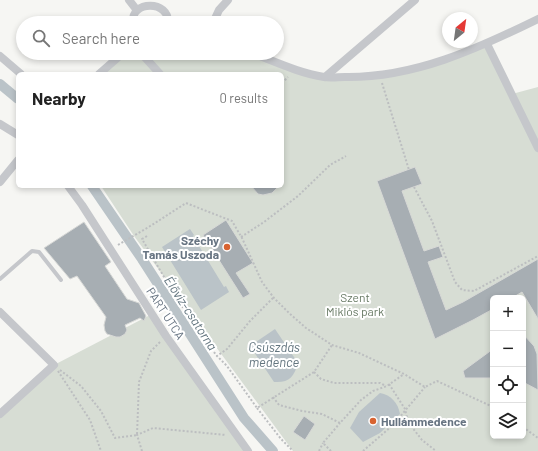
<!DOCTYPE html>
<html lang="en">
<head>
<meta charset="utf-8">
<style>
	:root { --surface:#fff; --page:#f2f2f2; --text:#222; --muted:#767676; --line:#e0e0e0 }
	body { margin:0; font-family:Barlow,sans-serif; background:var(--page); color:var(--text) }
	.controls { position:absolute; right:12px; bottom:12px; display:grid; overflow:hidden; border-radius:6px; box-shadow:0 2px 6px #0003 }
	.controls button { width:36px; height:36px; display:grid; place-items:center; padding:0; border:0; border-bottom:1px solid var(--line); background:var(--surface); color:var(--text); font:20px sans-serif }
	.compass { position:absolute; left:442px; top:12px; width:36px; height:36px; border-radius:50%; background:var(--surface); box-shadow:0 2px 6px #0003; rotate:29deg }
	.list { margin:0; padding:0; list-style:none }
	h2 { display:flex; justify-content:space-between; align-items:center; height:52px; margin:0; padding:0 16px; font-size:17px }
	h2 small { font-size:13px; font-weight:400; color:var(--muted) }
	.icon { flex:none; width:22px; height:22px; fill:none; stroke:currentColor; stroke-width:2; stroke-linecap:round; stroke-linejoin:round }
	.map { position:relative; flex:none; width:538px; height:451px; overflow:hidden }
	.search { position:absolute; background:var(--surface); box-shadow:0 2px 6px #0003; left:16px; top:16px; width:268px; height:44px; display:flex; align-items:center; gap:10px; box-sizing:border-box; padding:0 14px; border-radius:22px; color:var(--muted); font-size:15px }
	.panel { position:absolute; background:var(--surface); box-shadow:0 2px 6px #0003; left:16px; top:72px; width:268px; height:116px; border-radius:6px }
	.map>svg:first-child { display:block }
	.green { fill:#d7ddd4; fill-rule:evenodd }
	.water { fill:#bac3c8 }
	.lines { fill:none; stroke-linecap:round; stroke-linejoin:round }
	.canal { stroke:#bac3c8; stroke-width:10 }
	.building { fill:#a7aeb3; stroke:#d7d8d6 }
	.path { stroke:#bcbec0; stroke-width:2; stroke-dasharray:2 2; stroke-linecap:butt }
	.service { stroke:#c5c7cb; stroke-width:4 }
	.minor { stroke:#c5c7cb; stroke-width:8 }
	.poi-dot { fill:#d86331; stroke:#fff; stroke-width:1.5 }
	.labels { text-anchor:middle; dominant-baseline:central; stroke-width:4; stroke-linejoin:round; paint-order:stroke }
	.poi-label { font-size:12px; font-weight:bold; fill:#677482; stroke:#fff; text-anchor:end }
	.park-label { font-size:12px; fill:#687a65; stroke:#fff }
	.street-label { font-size:12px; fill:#677482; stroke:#fff }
	.water-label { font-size:13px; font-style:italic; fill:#63757f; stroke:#fff }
</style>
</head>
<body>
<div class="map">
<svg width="538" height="451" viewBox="0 0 538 451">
	<rect width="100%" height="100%" fill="#f6f6f3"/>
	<g class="green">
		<path d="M 487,44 L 512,94 L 538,87 L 538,451 L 293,451 L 134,236 L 101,186 L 282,186 L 282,74 L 99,74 L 123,53 L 252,53 L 325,77 L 393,74 ZM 493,298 L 523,298 L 523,436 L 493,436 Z"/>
		<path d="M 152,314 L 248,451 L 0,451 L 0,414 L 54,365 Z"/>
	</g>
	<g class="water">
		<path d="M 190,229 L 194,235 L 193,236 L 224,287 L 226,286 L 229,292 L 201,310 L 162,247 Z"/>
		<path d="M 275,329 L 298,363 C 294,377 289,383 274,382 L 250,346 Z"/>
		<path d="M 380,393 C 391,395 398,403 400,414 L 380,433 L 363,442 L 350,428 L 359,412 Z"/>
	</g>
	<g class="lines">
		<g class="canal">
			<path d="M 0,84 L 18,99"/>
			<path d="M 92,186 L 142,259 L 244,418 L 273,451"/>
		</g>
	</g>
	<g class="building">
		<path d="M 415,167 L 422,184 L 402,191 L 424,251 L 439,246 L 443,257 L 428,262 L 446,310 L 463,302 L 538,259 L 538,319 L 522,292 L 512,298 L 493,298 L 493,309 L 473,320 L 435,339 L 377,181 Z"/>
		<path d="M 251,186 L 279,186 L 272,193 L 263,195 L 258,194 Z"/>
		<path d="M 226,220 L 253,263 L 236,273 L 250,294 L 243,298 L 203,235 Z"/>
		<path d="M 84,222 L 111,262 L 105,266 L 127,299 L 139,303 L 146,316 L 144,321 L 140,318 L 125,325 L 127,330 L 125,334 L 120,337 L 116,337 L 107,334 L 105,331 L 104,325 L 106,317 L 77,276 L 70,279 L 44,248 Z"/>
		<path d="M 523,334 L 534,346 L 537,354 L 538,390 L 523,382 Z"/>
		<path d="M 493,349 L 493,378 L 465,378 L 463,371 Z"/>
		<path d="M 304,416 L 315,424 L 305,440 L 293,432 Z"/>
	</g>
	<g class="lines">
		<g class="path">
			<path d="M 282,83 L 288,77"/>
			<path d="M 382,83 L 409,170"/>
			<path d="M 414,187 L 432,221 L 455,282 L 462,290 L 474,291 L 538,256"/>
			<path d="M 147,236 L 142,239 C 165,279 188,319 217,356"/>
			<path d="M 241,237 L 264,222 L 298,196 L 330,165 L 346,156"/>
			<path d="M 118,245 L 152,225 L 186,203 L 232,221 L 242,238 L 262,282 L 274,298 L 289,313 L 306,328 L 332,345 L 359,353 L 404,374 L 425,387 L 437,381 L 493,407"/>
			<path d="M 273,298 L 250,321 L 227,349 L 217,356 L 227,366 L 257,408 L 314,372 L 332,345"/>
			<path d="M 60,370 L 81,386 L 101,411 L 115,438 L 137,435 L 139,382 L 151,351 L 160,342"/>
			<path d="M 58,371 L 90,420 L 101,451"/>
			<path d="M 314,372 L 321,379 L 334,383 L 380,383 L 386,386"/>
			<path d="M 389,384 L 405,409 L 408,422 L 422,440 L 436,451"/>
			<path d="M 273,397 L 279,405 L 302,411 L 322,414 L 340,423 L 361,400 L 373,391 L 387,386 L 404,374"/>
			<path d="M 257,408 L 281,439 L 293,451"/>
			<path d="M 523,427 L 538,438"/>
			<path d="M 142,451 L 137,435 L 153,428 L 226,435"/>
			<path d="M 319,451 L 323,443"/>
			<path d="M 331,451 L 323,443 L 340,423"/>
			<path d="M 363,451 L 393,425 L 425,387"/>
		</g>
		<path class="service" d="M 0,279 L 32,251 L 39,252 L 61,280"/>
		<g class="minor">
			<path d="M 129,0 L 136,9"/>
			<path d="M 133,23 C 130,0 170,0 168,23"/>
			<path d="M 213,23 L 219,10 L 228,0"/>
			<path d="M 487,44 L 538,148"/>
			<path d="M 141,53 L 160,74"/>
			<path d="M 252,53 C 276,62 299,73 324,77 C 331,78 338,77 345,77 C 414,78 477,49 538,19"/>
			<path d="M 0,56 L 21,74"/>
			<path d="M 99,74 L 123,53"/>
			<path d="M 325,77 L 415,0"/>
			<path d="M 0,124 L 18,135"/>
			<path d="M 0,182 L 18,160"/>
			<path d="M 68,186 L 82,205 L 166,336 L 248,451"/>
			<path d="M 0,312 L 54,365 L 0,414"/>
		</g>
	</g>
	<g class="poi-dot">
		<circle cx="227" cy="247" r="4"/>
		<circle cx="373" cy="421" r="4"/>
	</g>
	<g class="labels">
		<g class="poi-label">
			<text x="219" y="240">Széchy<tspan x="219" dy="14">Tamás Uszoda</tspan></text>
			<text x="381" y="421" text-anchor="start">Hullámmedence</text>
		</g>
		<g class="park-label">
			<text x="355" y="297">Szent<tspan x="355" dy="14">Miklós park</tspan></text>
		</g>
		<g class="street-label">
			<text transform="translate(166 313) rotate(57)">PART UTCA</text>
		</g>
		<g class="water-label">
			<text transform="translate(191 313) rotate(57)">Élővíz-csatorna</text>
			<text x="274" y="347">Csúszdás<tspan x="274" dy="15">medence</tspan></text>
		</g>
	</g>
</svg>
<div class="controls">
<button>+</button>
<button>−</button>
<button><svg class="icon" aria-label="locate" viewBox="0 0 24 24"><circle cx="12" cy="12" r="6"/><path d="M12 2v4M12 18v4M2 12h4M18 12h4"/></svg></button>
<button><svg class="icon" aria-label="layers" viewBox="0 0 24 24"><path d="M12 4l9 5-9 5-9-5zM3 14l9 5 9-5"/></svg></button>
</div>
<svg class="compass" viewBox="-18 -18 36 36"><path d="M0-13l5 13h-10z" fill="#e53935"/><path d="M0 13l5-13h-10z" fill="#767676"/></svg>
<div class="search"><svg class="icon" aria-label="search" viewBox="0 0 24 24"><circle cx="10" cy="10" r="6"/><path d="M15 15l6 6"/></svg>Search here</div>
<section class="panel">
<h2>Nearby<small>0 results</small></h2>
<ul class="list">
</ul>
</section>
</div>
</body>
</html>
